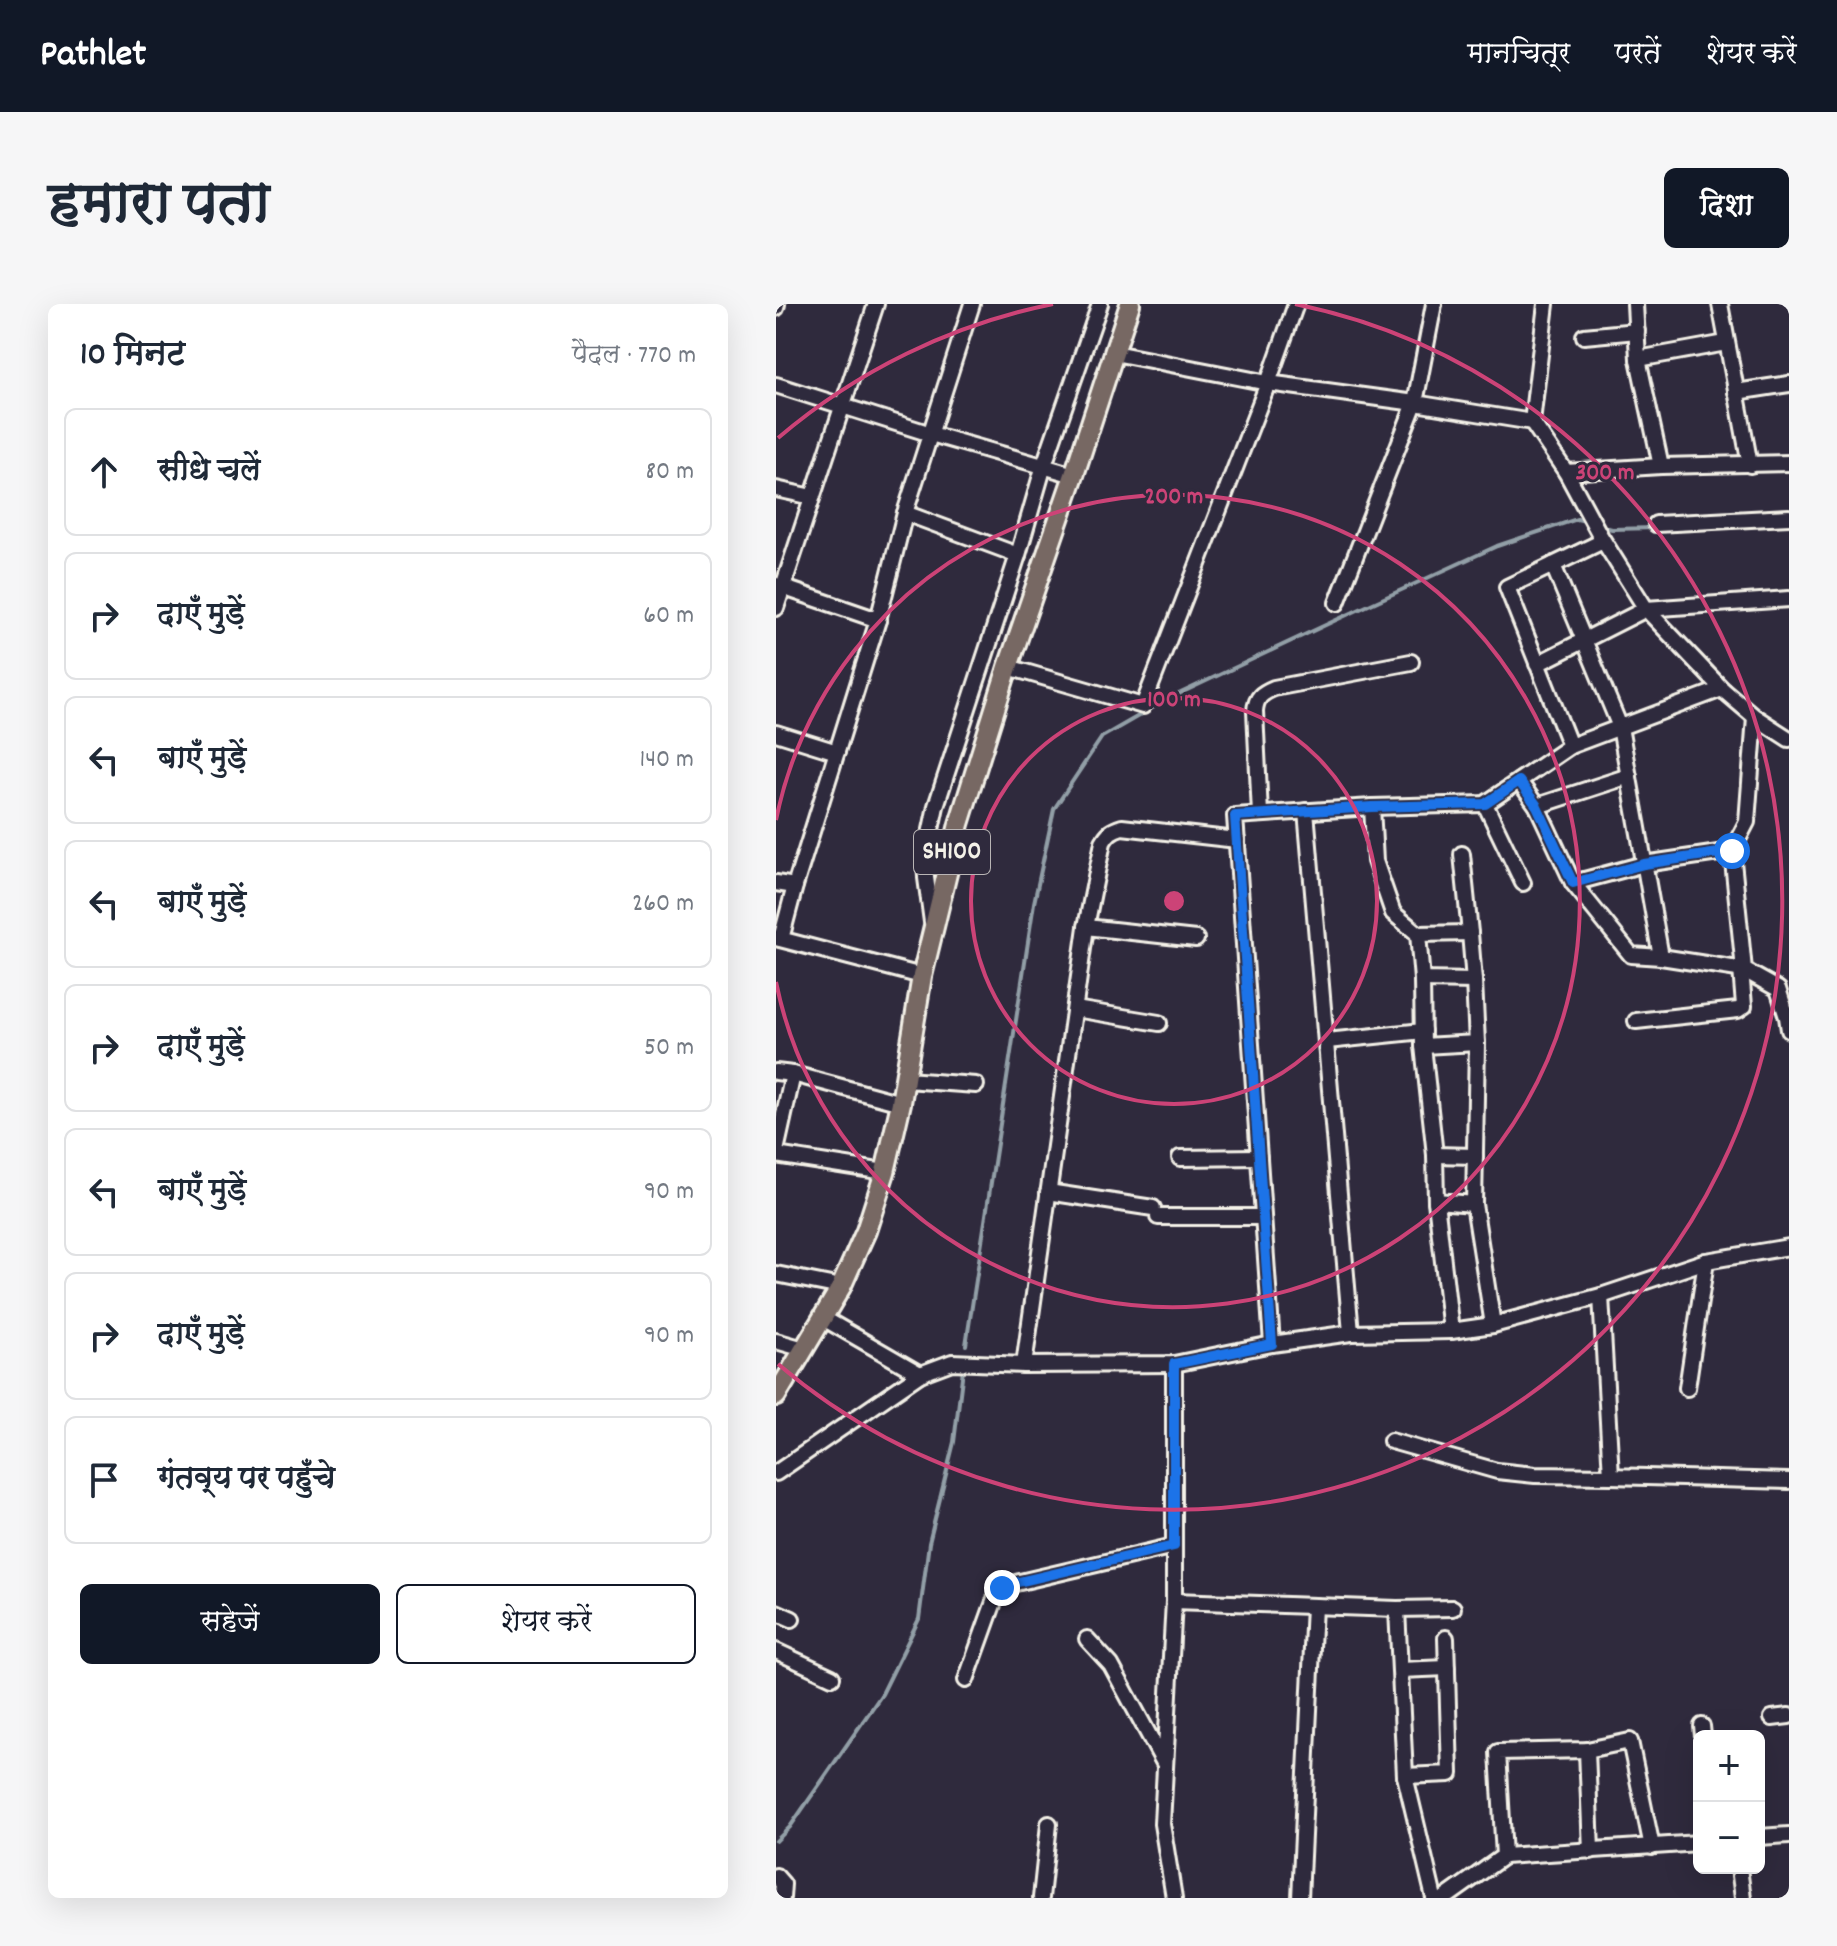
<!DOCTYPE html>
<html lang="hi">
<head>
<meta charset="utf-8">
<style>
	:root { --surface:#fff; --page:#f6f6f7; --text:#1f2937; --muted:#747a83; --line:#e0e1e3; --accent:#111827 }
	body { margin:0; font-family:Dekko,"Playpen Sans Deva",sans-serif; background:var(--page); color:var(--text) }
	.controls { position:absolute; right:24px; bottom:24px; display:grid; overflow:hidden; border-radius:12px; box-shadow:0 8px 32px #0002 }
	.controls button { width:72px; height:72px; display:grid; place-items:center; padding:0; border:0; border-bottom:2px solid var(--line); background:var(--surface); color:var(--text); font:40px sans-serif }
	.stop { position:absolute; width:24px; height:24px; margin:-18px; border:6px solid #1a73e8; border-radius:50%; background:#fff }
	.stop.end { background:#1a73e8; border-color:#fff; box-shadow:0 2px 8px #0008 }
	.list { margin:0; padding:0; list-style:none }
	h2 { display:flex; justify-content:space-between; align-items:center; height:104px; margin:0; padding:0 32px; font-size:34px }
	h2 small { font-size:26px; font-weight:400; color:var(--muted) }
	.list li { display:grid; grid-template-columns:52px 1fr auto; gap:24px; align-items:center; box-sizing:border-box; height:128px; margin:0 16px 16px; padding:0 16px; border:2px solid var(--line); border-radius:12px }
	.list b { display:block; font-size:30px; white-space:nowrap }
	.list em { font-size:26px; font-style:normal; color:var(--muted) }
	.actions { display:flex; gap:16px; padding:24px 32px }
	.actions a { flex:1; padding:18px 0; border:2px solid var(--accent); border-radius:12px; text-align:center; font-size:28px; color:var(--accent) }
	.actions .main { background:var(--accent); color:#fff }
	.icon { flex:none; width:44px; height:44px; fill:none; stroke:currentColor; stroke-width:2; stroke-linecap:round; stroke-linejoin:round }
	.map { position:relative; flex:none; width:1013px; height:1594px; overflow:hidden; border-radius:12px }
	header { display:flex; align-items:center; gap:48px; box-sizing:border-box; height:112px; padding:0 40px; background:var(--accent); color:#fff }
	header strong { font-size:38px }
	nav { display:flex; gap:44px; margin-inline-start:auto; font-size:28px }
	.intro { display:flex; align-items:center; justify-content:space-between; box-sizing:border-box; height:192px; padding:0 48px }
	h1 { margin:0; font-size:56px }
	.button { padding:20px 36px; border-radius:12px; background:var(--accent); color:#fff; font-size:28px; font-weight:700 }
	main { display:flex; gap:48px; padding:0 48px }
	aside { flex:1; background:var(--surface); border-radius:12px; box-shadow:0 8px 32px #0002 }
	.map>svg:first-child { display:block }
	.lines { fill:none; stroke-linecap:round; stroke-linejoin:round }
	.stream { stroke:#929fa7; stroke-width:4 }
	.minor-casing { stroke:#f4f1e8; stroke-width:20 }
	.major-casing { stroke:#f4f1e8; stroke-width:24 }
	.minor { stroke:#2f2a3d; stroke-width:14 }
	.major { stroke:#776864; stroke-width:18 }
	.route { stroke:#1a73e8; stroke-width:10 }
	.ring { fill:none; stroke:#cc4377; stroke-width:4 }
	.labels { text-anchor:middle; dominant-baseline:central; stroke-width:6; stroke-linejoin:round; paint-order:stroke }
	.shield { fill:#2f2a3d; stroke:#b9b5b5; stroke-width:2 }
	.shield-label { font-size:26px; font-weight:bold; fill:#f4f1e8 }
	.centre { fill:#cc4377; stroke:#2f2a3d; stroke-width:4 }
	.ring-label { font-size:24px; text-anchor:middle; font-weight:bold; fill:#cc4377; stroke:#2f2a3d; stroke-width:6; stroke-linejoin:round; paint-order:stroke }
</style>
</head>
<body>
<header>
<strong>Pathlet</strong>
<nav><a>मानचित्र</a><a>परतें</a><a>शेयर करें</a></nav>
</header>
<div class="intro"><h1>हमारा पता</h1><a class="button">दिशा</a></div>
<main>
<aside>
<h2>10 मिनट<small>पैदल · 770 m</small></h2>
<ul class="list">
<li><svg class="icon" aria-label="ahead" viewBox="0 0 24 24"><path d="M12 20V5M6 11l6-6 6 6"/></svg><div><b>सीधे चलें</b></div><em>80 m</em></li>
<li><svg class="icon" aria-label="right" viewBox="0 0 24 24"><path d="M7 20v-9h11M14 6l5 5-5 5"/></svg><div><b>दाएँ मुड़ें</b></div><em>60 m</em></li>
<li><svg class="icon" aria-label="left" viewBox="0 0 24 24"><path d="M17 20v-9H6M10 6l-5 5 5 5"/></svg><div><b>बाएँ मुड़ें</b></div><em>140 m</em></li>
<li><svg class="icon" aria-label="left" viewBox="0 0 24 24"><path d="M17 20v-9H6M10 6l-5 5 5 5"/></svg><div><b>बाएँ मुड़ें</b></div><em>260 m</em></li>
<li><svg class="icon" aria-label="right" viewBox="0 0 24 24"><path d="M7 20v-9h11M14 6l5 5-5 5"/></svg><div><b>दाएँ मुड़ें</b></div><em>50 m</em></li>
<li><svg class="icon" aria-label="left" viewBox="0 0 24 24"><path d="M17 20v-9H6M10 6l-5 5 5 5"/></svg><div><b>बाएँ मुड़ें</b></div><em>90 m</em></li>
<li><svg class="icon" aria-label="right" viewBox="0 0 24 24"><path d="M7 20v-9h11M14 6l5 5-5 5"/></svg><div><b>दाएँ मुड़ें</b></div><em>90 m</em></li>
<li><svg class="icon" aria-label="arrive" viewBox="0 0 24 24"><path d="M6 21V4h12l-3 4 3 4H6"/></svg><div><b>गंतव्य पर पहुँचे</b></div></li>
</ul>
<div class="actions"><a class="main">सहेजें</a><a>शेयर करें</a></div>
</aside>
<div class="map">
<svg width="1013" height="1594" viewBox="0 0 1013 1594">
	<rect width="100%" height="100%" fill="#2f2a3d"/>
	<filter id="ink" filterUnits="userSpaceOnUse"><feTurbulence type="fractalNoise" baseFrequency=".0125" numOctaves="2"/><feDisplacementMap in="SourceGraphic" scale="16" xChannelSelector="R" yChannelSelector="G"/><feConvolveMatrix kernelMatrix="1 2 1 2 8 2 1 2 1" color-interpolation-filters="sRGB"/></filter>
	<g filter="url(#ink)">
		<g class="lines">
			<g class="stream">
				<path d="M 1000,221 L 1013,220"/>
				<path d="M 825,222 L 836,225 L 880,224"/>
				<path d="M 190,1041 L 258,599 L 278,505 L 326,433 L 392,395 L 558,317 L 721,242 L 801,215 L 813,218"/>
				<path d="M 0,1537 L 14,1523 L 106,1390 L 143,1315 L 153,1239 L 178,1138 L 187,1065"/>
			</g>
			<defs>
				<g id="minor">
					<path d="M 770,0 L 756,118 L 790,168 L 825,233 L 870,305 L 946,385 L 979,413 L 1013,435"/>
					<path d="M 859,0 L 862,55"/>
					<path d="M 944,0 L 974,161"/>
					<path d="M 0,4 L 1,0"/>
					<path d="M 808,32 L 861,27"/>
					<path d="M 338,49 L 492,79 L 639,99 L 756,118"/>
					<path d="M 0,81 L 155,130 L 298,171"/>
					<path d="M 960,88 L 1013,80"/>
					<path d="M 885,162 L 862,55 L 950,39"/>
					<path d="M 790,168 L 885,162 L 1013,159"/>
					<path d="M 0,185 L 36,193"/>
					<path d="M 129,209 L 242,251"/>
					<path d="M 880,220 L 1013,213"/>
					<path d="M 777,261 L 844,423 L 885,653"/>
					<path d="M 0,281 L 102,316"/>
					<path d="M 561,299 L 639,99 L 658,0"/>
					<path d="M 0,304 L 100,0"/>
					<path d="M 761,360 L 870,305 L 1013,295"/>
					<path d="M 232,363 L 367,402 L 492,79 L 520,0"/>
					<path d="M 0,429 L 61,448"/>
					<path d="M 794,442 L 731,283 L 827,237"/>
					<path d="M 743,477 L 761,502 L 797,579 L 855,651 L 885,653 L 968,666 L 1002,685 L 1011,713 L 1013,726"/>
					<path d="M 709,500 L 747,579"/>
					<path d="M 761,502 L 853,472"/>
					<path d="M 596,503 L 599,557 L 617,609 L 642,630 L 694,629 L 686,550"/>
					<path d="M 530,507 L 575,1029"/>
					<path d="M 484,510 L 479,407 C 480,393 486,389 498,384 L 635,358"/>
					<path d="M 0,579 L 19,582"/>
					<path d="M 797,579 L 868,560 L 956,547"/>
					<path d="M 156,618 L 150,574 L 149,554 L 160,502 L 242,251 L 268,161 L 324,0"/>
					<path d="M 310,623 L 327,538 C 332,529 336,526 346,523 L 461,536"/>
					<path d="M 642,630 L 646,676 L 698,677 L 694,629"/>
					<path d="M 0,634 L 146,672"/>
					<path d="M 5,635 L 19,582 L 102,316 L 129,209 L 196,0"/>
					<path d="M 968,666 L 956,547 L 971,518 L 979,413"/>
					<path d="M 646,676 L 647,742 L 701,739 L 698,677"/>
					<path d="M 299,705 L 383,719"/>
					<path d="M 860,717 L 962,706 L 968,702 L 965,665"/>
					<path d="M 551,737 L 647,727"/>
					<path d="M 647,742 L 659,851 L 699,852"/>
					<path d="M 0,768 L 17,770 L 125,799"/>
					<path d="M 130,776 L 200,781"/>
					<path d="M 0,847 L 17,770"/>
					<path d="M 0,851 L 109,868"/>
					<path d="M 659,851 L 660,897 L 698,900 L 701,739"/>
					<path d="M 404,854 L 483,853"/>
					<path d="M 272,888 L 377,904"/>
					<path d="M 660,897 L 675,1027"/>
					<path d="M 698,900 L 717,1021"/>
					<path d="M 382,913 L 487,913"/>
					<path d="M 0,970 L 65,983"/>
					<path d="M 825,992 L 835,1172 L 1013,1177"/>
					<path d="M 47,1014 L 144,1070"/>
					<path d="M 0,1037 L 28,1045"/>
					<path d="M 496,1040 L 459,512 L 596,503 L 709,500 L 794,442 L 946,385"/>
					<path d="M 248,1061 L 310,623 L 420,635"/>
					<path d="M 911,1084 L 930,957"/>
					<path d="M 615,1137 L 721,1167 L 759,1171 L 835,1172"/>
					<path d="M 0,1169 L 144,1070 L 176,1058 L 248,1061 L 398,1060 L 496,1040 L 575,1029 L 675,1027 L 717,1021 L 825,992 L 930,957 L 1013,943"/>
					<path d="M 398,1297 L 621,1305 L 677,1304"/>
					<path d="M 621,1305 L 629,1472 L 658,1594"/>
					<path d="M 0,1308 L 16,1315"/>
					<path d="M 311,1335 L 335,1361 L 388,1459"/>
					<path d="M 0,1347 L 56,1373"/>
					<path d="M 624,1366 L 671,1364"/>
					<path d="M 190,1376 L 219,1295 L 222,1288 L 231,1281 L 398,1242"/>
					<path d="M 996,1414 L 1013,1412"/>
					<path d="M 926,1422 L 927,1432"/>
					<path d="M 811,1446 L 815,1547"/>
					<path d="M 629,1472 L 674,1470 L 670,1334"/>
					<path d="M 983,1533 L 1013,1531"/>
					<path d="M 728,1552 L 923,1539"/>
					<path d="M 963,1564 L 967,1594"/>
					<path d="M 0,1572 L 7,1580 L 6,1594"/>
					<path d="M 265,1594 L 273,1520"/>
					<path d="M 398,1594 L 386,1520 L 398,1297 L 398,1060"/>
					<path d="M 524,1594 L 538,1302"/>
					<path d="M 669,1594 L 728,1552 L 722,1448 L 811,1446 L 854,1437 L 876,1543"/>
				</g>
				<path id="major" d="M 0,1092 L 65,983 L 90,927 L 109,868 L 125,799 L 146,672 L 183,520 L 232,363 L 298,171 L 354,0"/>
			</defs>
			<use href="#minor" class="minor-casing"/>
			<use href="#major" class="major-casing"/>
			<use href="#minor" class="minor"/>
			<use href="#major" class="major"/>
		</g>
	</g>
	<g class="lines" filter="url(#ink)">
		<path class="route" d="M 226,1284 L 238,1279 L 398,1242 L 398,1060 L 496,1040 L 459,512 L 596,503 L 709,500 L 743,477 L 761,502 L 797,579 L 868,560 L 956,547"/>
	</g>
	<g class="ring">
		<circle cx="398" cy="597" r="203"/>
		<path d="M0 516A406 406 0 1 1 0 678"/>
		<path d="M2 134A609 609 0 0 1 277 0M519 0A609 609 0 1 1 2 1060"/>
	</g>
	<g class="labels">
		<rect class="shield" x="138" y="526" width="76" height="44" rx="6"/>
		<g class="shield-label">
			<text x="176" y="548">SH100</text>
		</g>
	</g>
	<circle cx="398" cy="597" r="12" class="centre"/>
	<g class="ring-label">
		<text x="829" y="175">300 m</text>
		<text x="398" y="199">200 m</text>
		<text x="398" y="402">100 m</text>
	</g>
</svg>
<div class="controls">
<button>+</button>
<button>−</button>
</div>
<div class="stop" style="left:956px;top:547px"></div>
<div class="stop end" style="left:226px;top:1284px"></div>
</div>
</main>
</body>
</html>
